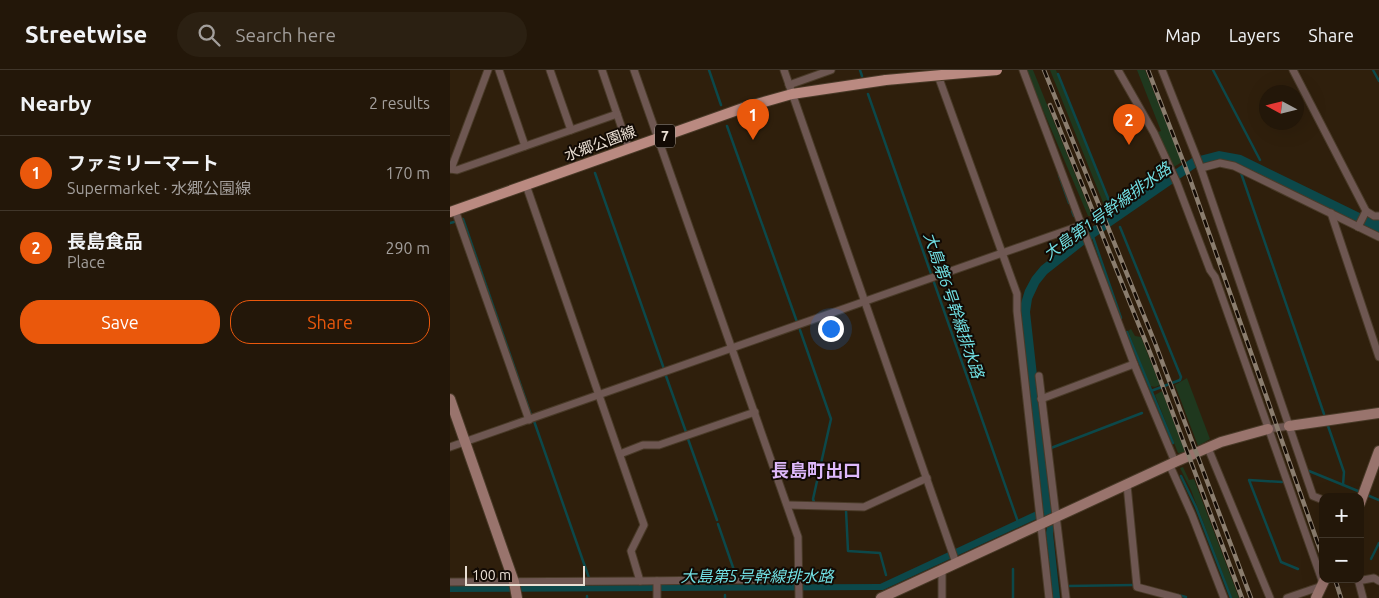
<!DOCTYPE html>
<html lang="en">
<head>
<meta charset="utf-8">
<style>
	:root { --surface:#231709; --page:#2b2012; --text:#f1f3f6; --muted:#a39f9c; --line:#40362a; --accent:#ea580c }
	body { margin:0; font-family:Ubuntu,"Noto Sans JP",sans-serif; background:var(--page); color:var(--text) }
	.controls { position:absolute; right:15px; bottom:15px; display:grid; overflow:hidden; border-radius:10px; box-shadow:0 5px 20px #0002 }
	.controls button { width:45px; height:45px; display:grid; place-items:center; padding:0; border:0; border-bottom:1px solid var(--line); background:var(--surface); color:var(--text); font:25px sans-serif }
	.compass { position:absolute; left:809px; top:15px; width:45px; height:45px; border-radius:50%; background:var(--surface); box-shadow:0 5px 20px #0002; rotate:277deg }
	.scale { position:absolute; left:15px; bottom:12px; width:120px; box-sizing:border-box; padding-left:5px; border:2px solid #e9ded3; border-top:0; font-size:14px; line-height:18px; white-space:nowrap; color:#e9ded3; -webkit-text-stroke:4px #120a04; paint-order:stroke }
	.you { position:absolute; left:380px; top:258px; width:18px; height:18px; margin:-12px; border:4px solid #fff; border-radius:50%; background:#1a73e8; box-shadow:0 0 0 8px #1a73e833 }
	.badge { display:grid; place-items:center; width:32px; height:32px; border-radius:50%; background:var(--accent); color:#fff; font-size:16px; font-weight:700 }
	.pin { position:absolute; translate:-50% -41px; filter:drop-shadow(0 1px 2px #0008) }
	.pin::after { content:''; position:absolute; top:26px; width:18px; height:15px; background:inherit; clip-path:polygon(0 0,100% 0,50% 100%) }
	.list { margin:0; padding:0; list-style:none }
	h2 { display:flex; justify-content:space-between; align-items:center; height:65px; margin:0; padding:0 20px; font-size:21px }
	h2 small { font-size:16px; font-weight:400; color:var(--muted) }
	.list li { display:grid; grid-template-columns:32px 1fr auto; gap:15px; align-items:center; box-sizing:border-box; height:75px; padding:0 20px; border-top:1px solid var(--line) }
	.list b { display:block; font-size:19px; white-space:nowrap }
	.list p { margin:0; font-size:16px; white-space:nowrap; color:var(--muted) }
	.list em { font-size:16px; font-style:normal; color:var(--muted) }
	.actions { display:flex; gap:10px; padding:15px 20px }
	.actions a { flex:1; padding:11px 0; border:1px solid var(--accent); border-radius:20px; text-align:center; font-size:18px; color:var(--accent) }
	.actions .main { background:var(--accent); color:#fff }
	.icon { flex:none; width:28px; height:28px; fill:none; stroke:currentColor; stroke-width:2; stroke-linecap:round; stroke-linejoin:round }
	.map { position:relative; flex:none; width:929px; height:528px; overflow:hidden }
	header { display:flex; align-items:center; gap:30px; box-sizing:border-box; height:70px; padding:0 25px; background:var(--surface); border-bottom:1px solid var(--line) }
	header strong { font-size:24px }
	nav { display:flex; gap:28px; margin-inline-start:auto; font-size:18px }
	.search { width:350px; height:45px; background:var(--page); display:flex; align-items:center; gap:12px; box-sizing:border-box; padding:0 18px; border-radius:28px; color:var(--muted); font-size:19px }
	main { display:flex }
	aside { flex:1; background:var(--surface) }
	.map>svg:first-child { display:block }
	.green { fill:#1f381e }
	.water { fill:#0c484a }
	.lines { fill:none; stroke-linecap:round; stroke-linejoin:round }
	.stream { stroke:#0c484a; stroke-width:2.5 }
	.street-casing { stroke:#493a28; stroke-width:9 }
	.secondary-casing { stroke:#493a28; stroke-width:12 }
	.primary-casing { stroke:#493a28; stroke-width:12 }
	.street { stroke:#6e5752; stroke-width:7 }
	.secondary { stroke:#99746d; stroke-width:10 }
	.primary { stroke:#ba8a81; stroke-width:10 }
	.rail-casing { stroke:#8a7d6e; stroke-width:4.5 }
	.rail { stroke:#120a04; stroke-width:2.5; stroke-dasharray:8; stroke-linecap:butt }
	.primary-bridge-casing { stroke:#493a28; stroke-width:12; stroke-linecap:butt }
	.primary-bridge { stroke:#ba8a81; stroke-width:10 }
	.labels { text-anchor:middle; dominant-baseline:central; stroke-width:4; stroke-linejoin:round; paint-order:stroke }
	.shield { fill:#120a04; stroke:#a89e95; stroke-width:1 }
	.shield-label { font-size:14px; font-weight:bold; fill:#e9ded3 }
	.street-label { font-size:15px; fill:#e9ded3; stroke:#120a04 }
	.water-label { font-size:16px; font-style:italic; fill:#71dfe3; stroke:#120a04 }
	.quarter-label { font-size:18px; font-weight:bold; fill:#ddb8fb; stroke:#120a04 }
</style>
</head>
<body>
<header>
<strong>Streetwise</strong>
<div class="search"><svg class="icon" aria-label="search" viewBox="0 0 24 24"><circle cx="10" cy="10" r="6"/><path d="M15 15l6 6"/></svg>Search here</div>
<nav><a>Map</a><a>Layers</a><a>Share</a></nav>
</header>
<main>
<aside>
<h2>Nearby<small>2 results</small></h2>
<ul class="list">
<li><span class="badge">1</span><div><b>ファミリーマート</b><p>Supermarket · 水郷公園線</p></div><em>170 m</em></li>
<li><span class="badge">2</span><div><b>長島食品</b><p>Place</p></div><em>290 m</em></li>
</ul>
<div class="actions"><a class="main">Save</a><a>Share</a></div>
</aside>
<div class="map">
<svg width="929" height="528" viewBox="0 0 929 528">
	<rect width="100%" height="100%" fill="#2f1f0c"/>
	<g class="green">
		<path d="M 576,0 L 583,0 L 642,146 L 638,146 Z"/>
		<path d="M 600,0 L 606,0 L 662,138 L 658,140 L 656,140 Z"/>
		<path d="M 687,0 L 695,0 L 732,92 L 722,98 L 705,63 L 711,61 Z"/>
		<path d="M 681,259 L 685,266 L 691,267 L 710,315 L 705,317 L 700,316 L 678,261 Z"/>
		<path d="M 737,308 L 760,369 L 748,376 L 725,315 Z"/>
		<path d="M 712,321 L 735,382 L 728,383 L 705,325 Z"/>
		<path d="M 733,397 L 739,410 L 744,409 L 789,528 L 782,528 L 741,420 L 730,398 Z"/>
	</g>
	<path class="water" d="M 769,81 L 791,85 L 918,147 L 929,150 L 929,163 L 783,92 L 771,91 L 753,95 L 751,94 L 635,174 L 597,204 L 589,214 L 582,229 L 580,242 L 604,459 L 603,463 L 610,528 L 603,528 L 596,463 L 597,457 L 593,446 L 433,520 L 0,522 L 0,516 L 430,514 L 593,438 L 571,245 L 571,233 L 575,220 L 582,207 L 591,196 L 632,164 L 742,88 Z"/>
	<g class="lines">
		<g class="stream">
			<path d="M 259,0 L 271,35"/>
			<path d="M 410,0 L 412,6"/>
			<path d="M 763,0 L 810,90"/>
			<path d="M 923,0 L 929,11"/>
			<path d="M 608,4 L 662,138"/>
			<path d="M 418,24 L 568,452"/>
			<path d="M 277,56 L 347,252"/>
			<path d="M 145,103 L 214,299"/>
			<path d="M 791,103 L 874,344"/>
			<path d="M 609,105 L 619,133"/>
			<path d="M 622,141 L 624,146"/>
			<path d="M 13,149 L 81,345"/>
			<path d="M 0,153 L 4,152"/>
			<path d="M 670,157 L 731,307 L 730,310 L 701,321"/>
			<path d="M 643,167 L 671,248"/>
			<path d="M 350,260 L 381,349 L 363,429 L 364,432"/>
			<path d="M 677,262 L 723,373"/>
			<path d="M 216,306 L 236,362"/>
			<path d="M 84,351 L 139,508"/>
			<path d="M 878,356 L 894,402 L 893,415"/>
			<path d="M 238,369 L 267,450"/>
			<path d="M 601,378 L 692,343"/>
			<path d="M 859,401 L 908,421"/>
			<path d="M 731,406 L 746,437 L 781,528"/>
			<path d="M 832,412 L 799,410 L 831,492 L 848,499"/>
			<path d="M 917,425 L 929,430"/>
			<path d="M 396,440 L 398,481 L 430,483 L 436,505"/>
			<path d="M 268,454 L 286,506"/>
			<path d="M 921,489 L 929,473"/>
			<path d="M 563,499 L 563,528"/>
			<path d="M 618,516 L 684,515"/>
			<path d="M 275,525 L 275,528"/>
			<path d="M 728,525 L 736,527"/>
			<path d="M 137,526 L 137,528"/>
		</g>
		<defs>
			<g id="street">
				<path d="M 49,0 L 75,76"/>
				<path d="M 100,0 L 121,60"/>
				<path d="M 152,0 L 179,79"/>
				<path d="M 184,0 L 348,467 L 349,528"/>
				<path d="M 334,0 L 506,493"/>
				<path d="M 486,0 L 567,224 L 567,241 L 599,528"/>
				<path d="M 573,0 L 684,294 L 725,392"/>
				<path d="M 668,0 L 704,63 L 727,113 L 760,200 L 765,207 L 873,513"/>
				<path d="M 712,0 L 750,96 L 863,426 L 873,430"/>
				<path d="M 843,0 L 916,141 L 924,146 L 929,146"/>
				<path d="M 339,15 L 381,0"/>
				<path d="M 751,98 L 770,93 L 784,96 L 929,167"/>
				<path d="M 0,99 L 7,100 L 167,44"/>
				<path d="M 1,99 L 38,0"/>
				<path d="M 76,115 L 194,455 L 181,481 L 190,511 L 349,509"/>
				<path d="M 5,140 L 79,350"/>
				<path d="M 881,143 L 929,287"/>
				<path d="M 908,157 L 916,141"/>
				<path d="M 589,306 L 616,528"/>
				<path d="M 591,329 L 684,294"/>
				<path d="M 818,359 L 839,356"/>
				<path d="M 0,377 L 632,155"/>
				<path d="M 758,378 L 820,528"/>
				<path d="M 170,384 L 193,375 L 209,375 L 305,342"/>
				<path d="M 720,396 L 742,445 L 774,528"/>
				<path d="M 677,415 L 687,517 L 728,528"/>
				<path d="M 338,435 L 414,437 L 477,408"/>
				<path d="M 492,500 L 492,528"/>
				<path d="M 908,509 L 913,528"/>
				<path d="M 910,509 L 913,510 L 924,508 L 929,511"/>
				<path d="M 207,511 L 207,528"/>
				<path d="M 0,512 L 190,511"/>
				<path d="M 837,528 L 872,516"/>
			</g>
			<g id="secondary">
				<path d="M 0,329 L 64,512 L 67,528"/>
				<path d="M 839,356 L 929,343"/>
				<path d="M 910,433 L 929,381"/>
				<path d="M 431,528 L 725,392 L 771,372 L 818,359"/>
				<path d="M 866,528 L 875,509"/>
			</g>
			<path id="primary" d="M 0,142 L 296,37 L 342,24 L 436,10"/>
		</defs>
		<use href="#street" class="street-casing"/>
		<use href="#secondary" class="secondary-casing"/>
		<use href="#primary" class="primary-casing"/>
		<use href="#street" class="street"/>
		<use href="#secondary" class="secondary"/>
		<use href="#primary" class="primary"/>
		<defs>
			<g id="rail">
				<path d="M 594,0 L 705,273 L 801,528"/>
				<path d="M 698,0 L 740,109 L 873,488"/>
				<path d="M 600,35 L 701,285 L 792,528"/>
				<path d="M 885,509 L 891,528"/>
			</g>
		</defs>
		<use href="#rail" class="rail-casing"/>
		<use href="#rail" class="rail"/>
		<defs>
			<path id="primary-bridge" d="M 436,10 L 547,0"/>
		</defs>
		<use href="#primary-bridge" class="primary-bridge-casing"/>
		<use href="#primary-bridge" class="primary-bridge"/>
	</g>
	<g class="labels">
		<rect class="shield" x="205" y="54.5" width="20" height="23" rx="4"/>
		<g class="shield-label">
			<text x="215" y="66">7</text>
		</g>
		<g class="street-label">
			<text transform="translate(150 73) rotate(-20)">水郷公園線</text>
		</g>
		<g class="water-label">
			<text transform="translate(657 141) rotate(-36)">大島第1号幹線排水路</text>
			<text transform="translate(504 235) rotate(71)">大島第6号幹線排水路</text>
			<text x="307" y="506">大島第5号幹線排水路</text>
		</g>
		<g class="quarter-label">
			<text x="366" y="400">長島町出口</text>
		</g>
	</g>
</svg>
<div class="controls">
<button>+</button>
<button>−</button>
</div>
<svg class="compass" viewBox="-18 -18 36 36"><path d="M0-13l5 13h-10z" fill="#e53935"/><path d="M0 13l5-13h-10z" fill="#a39f9c"/></svg>
<div class="scale">100 m</div>
<div class="you"></div>
<div class="pin badge" style="left:303px;top:70px">1</div>
<div class="pin badge" style="left:679px;top:75px">2</div>
</div>
</main>
</body>
</html>
